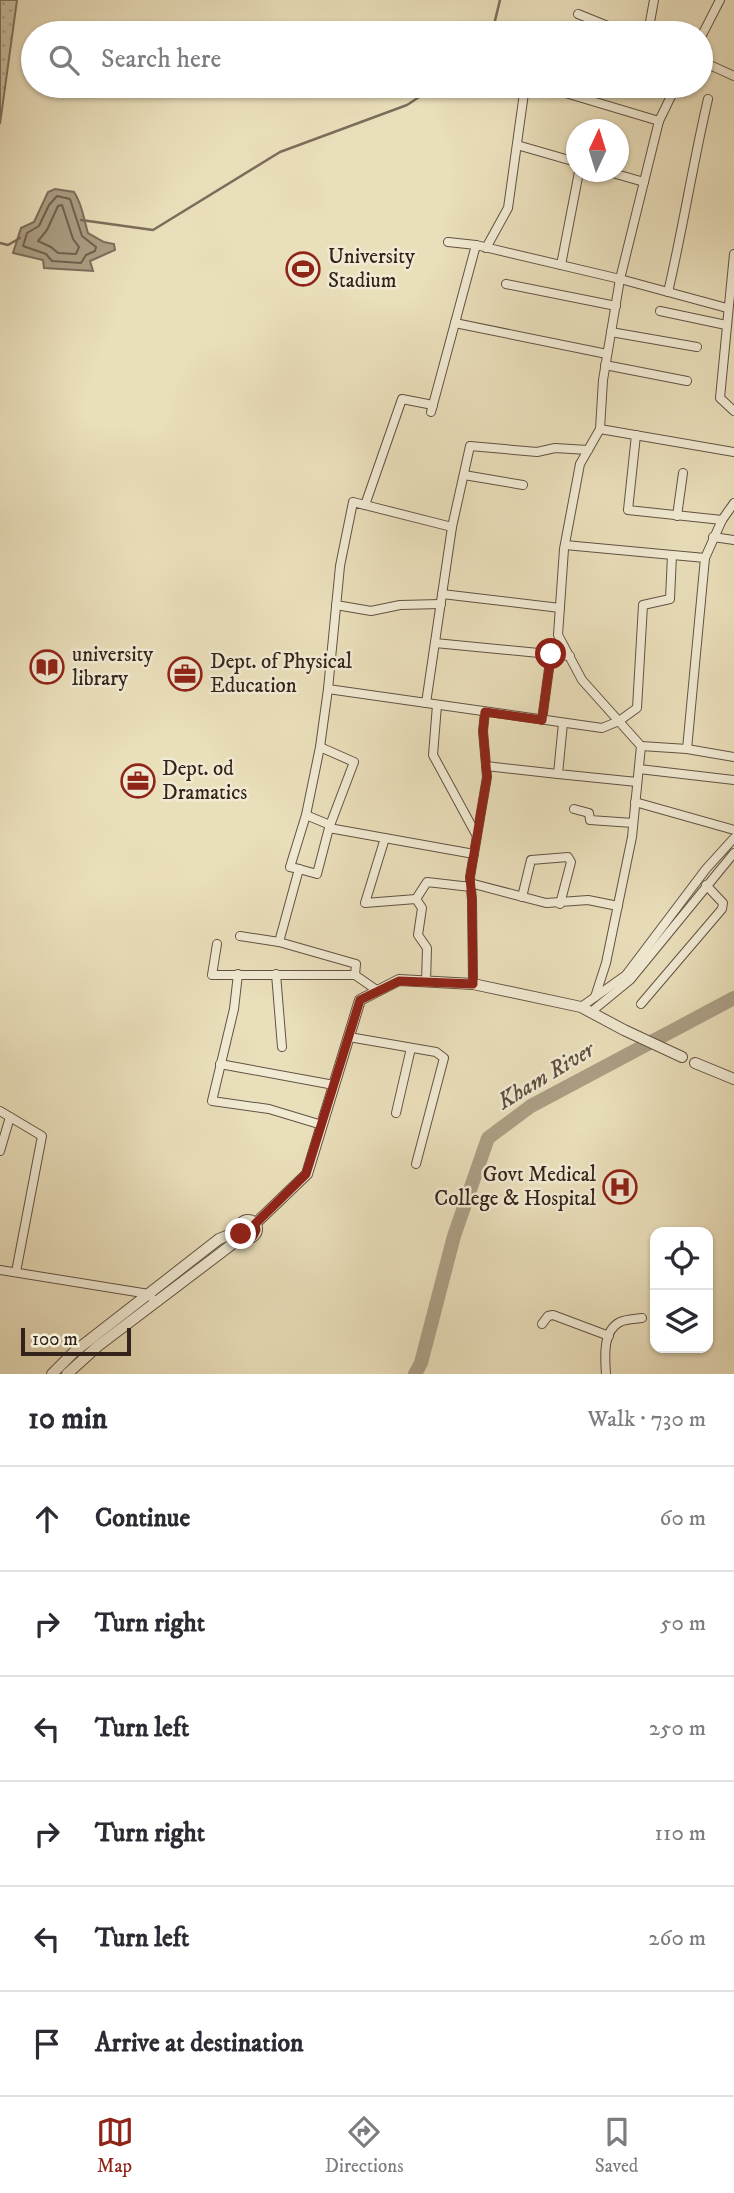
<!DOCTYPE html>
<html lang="en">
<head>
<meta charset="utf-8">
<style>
	:root { --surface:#fff; --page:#f7f7f7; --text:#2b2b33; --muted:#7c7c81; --line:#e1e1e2; --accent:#8f2418 }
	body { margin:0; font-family:"IM FELL DW Pica",serif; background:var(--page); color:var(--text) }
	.controls { position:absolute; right:21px; bottom:21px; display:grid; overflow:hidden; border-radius:14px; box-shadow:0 2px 5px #0004 }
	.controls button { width:63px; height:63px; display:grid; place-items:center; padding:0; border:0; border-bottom:2px solid var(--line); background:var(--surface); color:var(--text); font:35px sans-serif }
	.compass { position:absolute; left:566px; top:119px; width:63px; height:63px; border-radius:50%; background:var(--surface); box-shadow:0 2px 5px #0004; rotate:4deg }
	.scale { position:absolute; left:21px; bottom:18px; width:110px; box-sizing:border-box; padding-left:7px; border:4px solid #34231b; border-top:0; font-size:19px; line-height:24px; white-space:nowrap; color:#34231b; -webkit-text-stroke:5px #f1ead3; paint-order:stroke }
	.stop { position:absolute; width:21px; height:21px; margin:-16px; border:5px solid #8f2418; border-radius:50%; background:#fff }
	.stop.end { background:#8f2418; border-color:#fff; box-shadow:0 2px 7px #0008 }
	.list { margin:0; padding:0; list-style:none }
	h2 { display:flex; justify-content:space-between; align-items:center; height:91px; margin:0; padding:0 28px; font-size:30px }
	h2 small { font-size:23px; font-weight:400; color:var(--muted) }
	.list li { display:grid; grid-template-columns:46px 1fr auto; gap:21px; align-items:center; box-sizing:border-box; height:105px; padding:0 28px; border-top:2px solid var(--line) }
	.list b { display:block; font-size:26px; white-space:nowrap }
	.list em { font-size:23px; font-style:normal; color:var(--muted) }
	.icon { flex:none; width:38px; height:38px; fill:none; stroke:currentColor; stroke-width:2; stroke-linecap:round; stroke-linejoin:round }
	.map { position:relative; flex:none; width:734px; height:1374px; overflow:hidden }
	.search { position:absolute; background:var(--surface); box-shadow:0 2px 5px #0004; left:21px; right:21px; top:21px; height:77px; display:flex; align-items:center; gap:18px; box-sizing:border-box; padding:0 24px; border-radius:38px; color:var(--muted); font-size:26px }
	.sheet { height:721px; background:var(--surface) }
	nav { display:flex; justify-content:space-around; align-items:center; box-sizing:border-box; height:98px; border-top:2px solid var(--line); background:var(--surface); font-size:19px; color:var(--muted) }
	nav a { display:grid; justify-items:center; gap:4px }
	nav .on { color:var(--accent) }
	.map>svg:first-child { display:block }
	.park { fill:url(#park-dots); stroke:#80715e; stroke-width:2 }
	.water { fill:#ac9f85; stroke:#7c6d5b; stroke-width:2 }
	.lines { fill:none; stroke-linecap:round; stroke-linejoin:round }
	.shore { stroke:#706150; stroke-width:2 }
	.stream { stroke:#7c6d5b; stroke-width:2.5 }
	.river { stroke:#ac9f85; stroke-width:14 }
	.minor-casing { stroke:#625243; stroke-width:10 }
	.tertiary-casing { stroke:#625243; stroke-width:12 }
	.minor { stroke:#f1ead3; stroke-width:8 }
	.tertiary { stroke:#f1ead3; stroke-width:10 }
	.route { stroke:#8f2418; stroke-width:9 }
	.labels { text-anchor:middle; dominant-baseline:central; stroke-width:5; stroke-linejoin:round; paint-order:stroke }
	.poi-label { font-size:21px; fill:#34231b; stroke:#f1ead3; text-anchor:start }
	.water-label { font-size:23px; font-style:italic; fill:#5e4e40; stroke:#f1ead3 }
</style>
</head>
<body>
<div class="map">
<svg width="734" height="1374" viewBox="0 0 734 1374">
	<defs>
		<pattern id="park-dots" width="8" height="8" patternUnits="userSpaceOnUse" patternTransform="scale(1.75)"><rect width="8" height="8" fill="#cbbfa0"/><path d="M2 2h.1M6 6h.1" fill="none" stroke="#afa489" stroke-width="1.8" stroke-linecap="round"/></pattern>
	</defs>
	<rect width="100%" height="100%" fill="#eadfbb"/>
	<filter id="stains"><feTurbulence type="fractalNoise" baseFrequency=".00286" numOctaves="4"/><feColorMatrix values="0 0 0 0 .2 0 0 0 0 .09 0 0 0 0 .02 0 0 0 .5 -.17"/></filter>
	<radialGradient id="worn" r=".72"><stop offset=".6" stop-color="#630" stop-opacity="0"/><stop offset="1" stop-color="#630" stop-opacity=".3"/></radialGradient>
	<path class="park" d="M 0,0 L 17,0 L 0,124 Z"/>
	<path class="water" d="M 55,189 L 74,192 C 82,203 84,220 88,233 L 104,242 L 114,244 L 115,250 L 90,261 L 93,271 L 44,268 L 43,260 L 13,253 L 21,228 L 34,222 L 48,192 Z"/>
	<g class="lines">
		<g class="shore">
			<path d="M 57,196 L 70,199 L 82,236 L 96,247 L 95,251 L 86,255 L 81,263 L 52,261 L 46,254 L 23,246 L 27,233 L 39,226 L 49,205 Z"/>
			<path d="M 62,205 L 73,239 L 79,247 L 76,254 L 58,253 L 51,247 L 38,241 L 47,230 L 58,206 Z"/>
		</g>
		<g class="stream">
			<path d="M 492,33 L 500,0"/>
			<path d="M 81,220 L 153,230 L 280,152 L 407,105 L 436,86"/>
			<path d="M 0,243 L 8,245 L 20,238"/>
		</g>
		<path class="river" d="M 415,1374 L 421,1363 L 454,1236 L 488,1138 L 531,1106 L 734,998"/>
		<defs>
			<g id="minor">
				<path d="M 578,14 L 625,33"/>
				<path d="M 648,33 L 654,0"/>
				<path d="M 701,37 L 720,0"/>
				<path d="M 701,61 L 734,76"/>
				<path d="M 542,86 L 659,121"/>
				<path d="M 517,145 L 576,162"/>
				<path d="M 609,172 L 644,182"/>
				<path d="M 448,242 L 476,245 L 620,279 L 727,308"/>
				<path d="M 486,248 L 508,208 L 525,86"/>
				<path d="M 734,254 L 720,398 L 734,411"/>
				<path d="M 561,265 L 579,172"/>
				<path d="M 506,284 L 616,306"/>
				<path d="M 668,292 C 683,228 693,163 708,99"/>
				<path d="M 660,311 L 726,325"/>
				<path d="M 455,323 L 607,354"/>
				<path d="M 611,332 L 697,347"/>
				<path d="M 605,365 L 687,381"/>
				<path d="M 431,412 L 476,245"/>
				<path d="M 600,429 L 734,452"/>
				<path d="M 636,435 L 628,510 L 722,520"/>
				<path d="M 464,475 L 523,485"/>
				<path d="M 365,505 L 402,399 L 433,405"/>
				<path d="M 677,516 L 683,473"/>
				<path d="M 713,537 L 734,540"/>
				<path d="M 565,545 L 705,558"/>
				<path d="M 442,594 L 560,608"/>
				<path d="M 336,605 L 371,611 L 400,605 L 441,604"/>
				<path d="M 435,643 L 570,656"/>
				<path d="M 328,689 L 602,728 L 619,721 L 637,708 L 643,605 L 670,599 L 672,555"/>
				<path d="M 426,703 L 452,527 L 470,446 L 537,452 L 555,448 L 588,450"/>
				<path d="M 437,705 L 433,755 L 477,836"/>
				<path d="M 542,720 L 551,654"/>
				<path d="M 563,723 L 558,774 L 637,782"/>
				<path d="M 641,746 L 687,749 L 734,757"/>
				<path d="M 320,747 L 354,762 L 329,828 L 317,874 L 299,869 L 279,942 L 356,964 L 355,975 L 378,991"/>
				<path d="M 687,749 L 705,558 L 722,520 L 734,503"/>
				<path d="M 486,766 L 558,774"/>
				<path d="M 639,769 L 734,780"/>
				<path d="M 635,802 L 734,830"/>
				<path d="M 574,809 L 589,813 L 590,820 L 633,823"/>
				<path d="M 306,815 L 320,747 L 328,689 L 340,566 L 353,502 L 452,527"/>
				<path d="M 329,828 L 474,854"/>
				<path d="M 385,838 L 365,903 L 416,899"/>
				<path d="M 299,869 L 290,867 L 306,815 L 330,825"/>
				<path d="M 470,883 L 546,903 L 588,900 L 618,906"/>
				<path d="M 522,897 L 531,860 L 568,857 L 571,862 L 560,904"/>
				<path d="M 240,936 L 279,942"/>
				<path d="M 217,944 L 212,975 L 355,975"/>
				<path d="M 238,974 L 234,1009 L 212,1101 L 269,1109 L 322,1125"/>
				<path d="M 276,974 L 282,1047"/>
				<path d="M 426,982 L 427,948 L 418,935 L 422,908 L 416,899 L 427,882 L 471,887"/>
				<path d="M 473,984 L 472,900 L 470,877 L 487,777 L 483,731 L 485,712"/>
				<path d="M 595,997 L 606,963 L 632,837 L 641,746 L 582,680 L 558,635 L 564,549 L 580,464 L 600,429 L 603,380 L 620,279 L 659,121 L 676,86"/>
				<path d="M 641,1004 L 722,909 L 723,903 L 706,885"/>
				<path d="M 581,1007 L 626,975 L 706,869 L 734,838"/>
				<path d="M 591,1012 L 630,980 L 734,853"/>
				<path d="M 349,1037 L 436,1052 L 444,1058 L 416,1164"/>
				<path d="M 220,1064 L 334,1085"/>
				<path d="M 0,1111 L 42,1136 L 16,1272"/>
				<path d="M 396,1113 L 411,1048"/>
				<path d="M 0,1151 L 10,1117"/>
				<path d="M 0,1270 L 149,1294 L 151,1297"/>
				<path d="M 542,1324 L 548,1316 L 553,1315 L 609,1336"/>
				<path d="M 606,1374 C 605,1358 602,1331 620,1322 C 625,1319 635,1319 642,1318"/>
			</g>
			<g id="tertiary">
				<path d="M 695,1063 L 734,1079"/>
				<circle cx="248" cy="1229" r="9"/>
				<path d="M 255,1224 L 307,1174 L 360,1000 L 399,980 L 473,984 L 581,1007 L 624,1030 L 682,1057"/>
				<path d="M 52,1374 L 74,1352 L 219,1239 L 239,1231"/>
				<path d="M 67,1374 L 98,1346 L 243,1236"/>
			</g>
		</defs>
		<use href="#minor" class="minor-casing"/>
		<use href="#tertiary" class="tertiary-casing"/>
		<use href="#minor" class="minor"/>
		<use href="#tertiary" class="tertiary"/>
	</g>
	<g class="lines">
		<path class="route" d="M 241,1234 L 246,1237 L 253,1236 L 256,1230 L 255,1224 L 306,1174 L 360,1000 L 399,981 L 473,984 L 472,900 L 470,877 L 487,777 L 483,731 L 485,712 L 542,720 L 551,654"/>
	</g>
	<defs>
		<symbol id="stadium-ring" viewBox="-11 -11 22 22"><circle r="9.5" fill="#f1ead3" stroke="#8f2418" stroke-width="1.5"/><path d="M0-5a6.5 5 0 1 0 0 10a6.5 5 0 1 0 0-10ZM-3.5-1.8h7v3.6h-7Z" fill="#8f2418"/></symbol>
		<symbol id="library-ring" viewBox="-11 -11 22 22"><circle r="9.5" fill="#f1ead3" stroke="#8f2418" stroke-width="1.5"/><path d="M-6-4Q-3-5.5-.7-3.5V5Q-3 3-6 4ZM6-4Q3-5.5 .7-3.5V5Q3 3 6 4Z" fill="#8f2418"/></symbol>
		<symbol id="office-ring" viewBox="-11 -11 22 22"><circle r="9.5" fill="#f1ead3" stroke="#8f2418" stroke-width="1.5"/><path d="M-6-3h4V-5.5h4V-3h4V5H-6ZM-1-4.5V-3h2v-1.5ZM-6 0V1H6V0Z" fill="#8f2418"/></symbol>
		<symbol id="hospital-ring" viewBox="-11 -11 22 22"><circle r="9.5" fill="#f1ead3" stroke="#8f2418" stroke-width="1.5"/><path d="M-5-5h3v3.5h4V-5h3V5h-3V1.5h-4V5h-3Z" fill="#8f2418"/></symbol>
	</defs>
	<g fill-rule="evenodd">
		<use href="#stadium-ring" x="284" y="250" width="38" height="38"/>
		<use href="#library-ring" x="28" y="648" width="38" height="38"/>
		<use href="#office-ring" x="166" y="655" width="38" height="38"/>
		<use href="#office-ring" x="119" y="762" width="38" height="38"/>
		<use href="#hospital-ring" x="601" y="1168" width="38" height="38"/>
	</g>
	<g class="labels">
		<g class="poi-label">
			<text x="328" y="257">University<tspan x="328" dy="24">Stadium</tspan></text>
			<text x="72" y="655">university<tspan x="72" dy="24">library</tspan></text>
			<text x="210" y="662">Dept. of Physical<tspan x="210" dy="24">Education</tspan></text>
			<text x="162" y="769">Dept. od<tspan x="162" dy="24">Dramatics</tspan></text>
			<text x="596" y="1175" text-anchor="end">Govt Medical<tspan x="596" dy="24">College &amp; Hospital</tspan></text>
		</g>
		<g class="water-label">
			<text transform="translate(546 1076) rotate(-31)">Kham River</text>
		</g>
	</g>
	<rect width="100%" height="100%" filter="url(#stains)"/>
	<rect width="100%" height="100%" fill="url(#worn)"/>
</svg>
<div class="controls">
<button><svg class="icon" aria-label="locate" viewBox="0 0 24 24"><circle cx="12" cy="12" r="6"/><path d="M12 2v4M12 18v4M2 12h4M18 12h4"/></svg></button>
<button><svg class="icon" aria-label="layers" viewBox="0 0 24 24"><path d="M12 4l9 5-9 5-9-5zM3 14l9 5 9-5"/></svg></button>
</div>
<svg class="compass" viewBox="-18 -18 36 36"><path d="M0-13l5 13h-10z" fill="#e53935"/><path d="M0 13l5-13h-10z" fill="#7c7c81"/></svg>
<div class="scale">100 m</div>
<div class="stop" style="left:551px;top:654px"></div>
<div class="stop end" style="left:241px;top:1234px"></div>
<div class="search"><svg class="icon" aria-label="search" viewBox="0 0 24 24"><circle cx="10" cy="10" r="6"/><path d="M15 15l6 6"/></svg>Search here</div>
</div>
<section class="sheet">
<h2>10 min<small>Walk · 730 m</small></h2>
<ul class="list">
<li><svg class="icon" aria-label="ahead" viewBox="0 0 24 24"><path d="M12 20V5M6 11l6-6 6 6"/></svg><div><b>Continue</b></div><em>60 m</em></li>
<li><svg class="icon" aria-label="right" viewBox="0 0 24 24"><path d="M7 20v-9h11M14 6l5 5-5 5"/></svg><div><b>Turn right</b></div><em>50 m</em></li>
<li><svg class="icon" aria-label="left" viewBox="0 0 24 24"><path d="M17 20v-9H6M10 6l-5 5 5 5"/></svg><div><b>Turn left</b></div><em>250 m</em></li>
<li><svg class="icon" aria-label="right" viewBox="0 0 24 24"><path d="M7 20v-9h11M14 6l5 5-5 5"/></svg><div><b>Turn right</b></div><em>110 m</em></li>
<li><svg class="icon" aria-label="left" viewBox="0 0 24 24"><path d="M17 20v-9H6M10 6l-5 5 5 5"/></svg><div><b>Turn left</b></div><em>260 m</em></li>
<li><svg class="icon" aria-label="arrive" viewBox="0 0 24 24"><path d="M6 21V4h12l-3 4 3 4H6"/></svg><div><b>Arrive at destination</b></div></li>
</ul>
</section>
<nav>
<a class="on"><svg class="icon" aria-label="map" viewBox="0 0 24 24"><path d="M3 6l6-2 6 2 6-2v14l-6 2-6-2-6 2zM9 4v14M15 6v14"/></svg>Map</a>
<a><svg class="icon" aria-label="directions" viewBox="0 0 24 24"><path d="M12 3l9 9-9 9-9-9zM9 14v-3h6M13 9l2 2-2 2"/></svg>Directions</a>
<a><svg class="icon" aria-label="saved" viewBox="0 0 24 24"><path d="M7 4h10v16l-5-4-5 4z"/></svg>Saved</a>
</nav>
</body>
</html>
